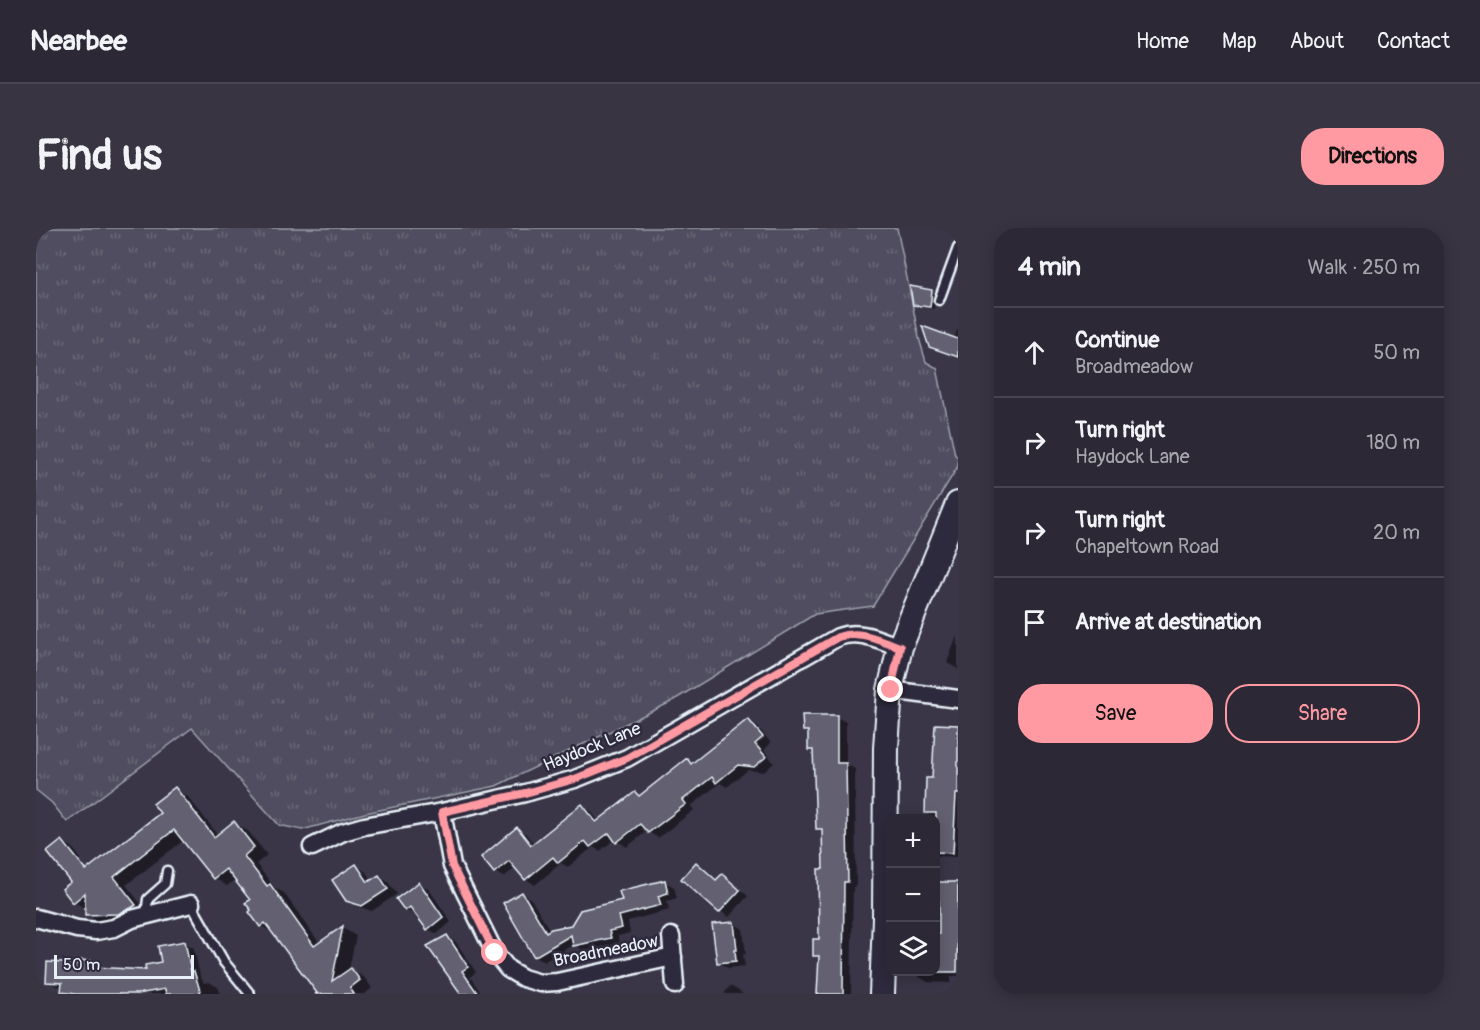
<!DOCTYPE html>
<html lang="en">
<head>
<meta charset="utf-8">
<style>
	:root { --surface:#2c2836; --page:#383442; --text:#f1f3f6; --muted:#a6a6ad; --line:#484451; --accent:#ff9aa2 }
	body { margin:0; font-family:Pangolin,sans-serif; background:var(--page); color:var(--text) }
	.controls { position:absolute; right:18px; bottom:18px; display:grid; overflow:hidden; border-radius:12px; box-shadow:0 3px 15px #0003 }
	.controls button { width:54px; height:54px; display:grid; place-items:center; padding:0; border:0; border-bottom:2px solid var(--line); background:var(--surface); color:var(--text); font:30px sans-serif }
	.scale { position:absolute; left:18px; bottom:15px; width:140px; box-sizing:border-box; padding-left:6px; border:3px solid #e8f1f8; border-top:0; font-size:16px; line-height:21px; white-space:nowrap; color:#e8f1f8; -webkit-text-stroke:4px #2f2a3d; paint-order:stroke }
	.stop { position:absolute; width:18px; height:18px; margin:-14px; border:4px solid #ff9aa2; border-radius:50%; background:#fff }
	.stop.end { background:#ff9aa2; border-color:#fff; box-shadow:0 2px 6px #0008 }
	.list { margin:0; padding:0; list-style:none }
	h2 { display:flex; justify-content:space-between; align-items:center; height:78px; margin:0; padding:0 24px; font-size:26px }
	h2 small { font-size:20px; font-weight:400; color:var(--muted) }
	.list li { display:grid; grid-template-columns:39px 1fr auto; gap:18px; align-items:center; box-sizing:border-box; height:90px; padding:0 24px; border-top:2px solid var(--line) }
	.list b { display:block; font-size:22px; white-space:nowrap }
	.list p { margin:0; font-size:20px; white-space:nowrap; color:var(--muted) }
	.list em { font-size:20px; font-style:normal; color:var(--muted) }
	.actions { display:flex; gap:12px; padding:18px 24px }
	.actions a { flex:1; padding:14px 0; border:2px solid var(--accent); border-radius:24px; text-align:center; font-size:21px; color:var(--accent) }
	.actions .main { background:var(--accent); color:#111 }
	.icon { flex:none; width:33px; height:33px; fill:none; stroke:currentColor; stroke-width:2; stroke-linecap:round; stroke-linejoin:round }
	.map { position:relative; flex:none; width:922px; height:766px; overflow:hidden; border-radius:24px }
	header { display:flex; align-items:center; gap:36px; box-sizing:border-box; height:84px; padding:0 30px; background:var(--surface); border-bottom:2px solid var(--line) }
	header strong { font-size:28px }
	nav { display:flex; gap:33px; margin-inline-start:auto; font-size:21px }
	.intro { display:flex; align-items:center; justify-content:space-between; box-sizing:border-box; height:144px; padding:0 36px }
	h1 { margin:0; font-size:42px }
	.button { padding:15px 27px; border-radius:24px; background:var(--accent); color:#111; font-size:21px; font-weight:700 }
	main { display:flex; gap:36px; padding:0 36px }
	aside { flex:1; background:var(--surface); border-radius:24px; box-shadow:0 3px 15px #0003 }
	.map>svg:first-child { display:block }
	.grass { fill:url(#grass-tufts); stroke:#9ca0ac; stroke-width:1.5 }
	.shadow { fill:#0007 }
	.building { fill:#636171; stroke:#e8f1f8; stroke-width:1.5 }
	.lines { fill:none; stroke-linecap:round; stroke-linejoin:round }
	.service-casing { stroke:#e8f1f8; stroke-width:13 }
	.minor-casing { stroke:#e8f1f8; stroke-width:21 }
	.secondary-casing { stroke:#e8f1f8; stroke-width:28 }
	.service { stroke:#2f2a3d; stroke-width:8 }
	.minor { stroke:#2f2a3d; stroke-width:16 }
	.secondary { stroke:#2f2a3d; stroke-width:24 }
	.route { stroke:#ff9aa2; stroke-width:8 }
	.labels { text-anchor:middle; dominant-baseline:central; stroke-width:5; stroke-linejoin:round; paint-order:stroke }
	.street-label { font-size:18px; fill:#e8f1f8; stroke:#2f2a3d }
</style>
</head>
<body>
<header>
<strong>Nearbee</strong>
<nav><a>Home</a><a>Map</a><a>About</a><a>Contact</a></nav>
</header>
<div class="intro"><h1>Find us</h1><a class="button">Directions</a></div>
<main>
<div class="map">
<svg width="922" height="766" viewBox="0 0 922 766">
	<defs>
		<pattern id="grass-tufts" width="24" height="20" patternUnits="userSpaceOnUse" patternTransform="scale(1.5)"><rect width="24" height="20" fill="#504e5f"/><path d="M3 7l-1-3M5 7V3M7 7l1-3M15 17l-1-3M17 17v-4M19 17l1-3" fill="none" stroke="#696877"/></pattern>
	</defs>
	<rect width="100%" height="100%" fill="#3a3648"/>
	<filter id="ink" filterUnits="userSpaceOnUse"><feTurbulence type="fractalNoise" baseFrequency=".0167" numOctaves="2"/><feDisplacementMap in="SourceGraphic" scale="12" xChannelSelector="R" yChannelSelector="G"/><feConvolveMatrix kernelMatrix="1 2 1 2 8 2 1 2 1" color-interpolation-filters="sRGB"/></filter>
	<g filter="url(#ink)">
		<path class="grass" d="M 6,0 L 861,0 L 883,110 L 890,134 L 901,140 L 919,227 L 922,229 L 922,238 L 837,378 L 779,386 L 633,475 L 460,558 L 329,585 L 266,602 L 243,597 L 156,500 L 31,594 L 16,575 L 0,562 L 0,15 Z"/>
		<g class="shadow">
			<path d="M 876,60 L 900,65 L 898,81 L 879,76 Z"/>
			<path d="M 922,100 L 922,130 L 894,118 L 918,111 Z"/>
			<path d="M 922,405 L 922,441 L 911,435 Z"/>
			<path d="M 800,489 L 810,494 L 810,536 L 819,541 L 820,658 L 817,659 L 815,766 L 783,766 L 784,731 L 778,727 L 785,713 L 789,642 L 788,603 L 781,600 L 779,524 L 774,521 L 774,505 L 768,502 Z"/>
			<path d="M 712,493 L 721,498 L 735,515 L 728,522 L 738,535 L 728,544 L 712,542 L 691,559 L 684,555 L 655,578 L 658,582 L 622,610 L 611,603 L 591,619 L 579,611 L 564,623 L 557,619 L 532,639 L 525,635 L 499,657 L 490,651 L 480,639 L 468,649 L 459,644 L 481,601 L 490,606 L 498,616 L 546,578 L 555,583 L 563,594 L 599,566 L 604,568 L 651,532 L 658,536 Z"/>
			<path d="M 922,499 L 922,629 L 900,628 L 900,590 L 892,590 L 898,551 Z"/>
			<path d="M 139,561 L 152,569 L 182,607 L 198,595 L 212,603 L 231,627 L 220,636 L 239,660 L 248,665 L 284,716 L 307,700 L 320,708 L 313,741 L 328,749 L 336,760 L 329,766 L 284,766 L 239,706 L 225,698 L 216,672 L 200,651 L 191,658 L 178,650 L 148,612 L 90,657 L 112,685 L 109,688 L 64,694 L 51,686 L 51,681 L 38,674 L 126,585 Z"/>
			<path d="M 27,614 L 36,619 L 45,631 L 30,638 Z"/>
			<path d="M 660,636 L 682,652 L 686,648 L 695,653 L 712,668 L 693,689 L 684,683 Z"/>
			<path d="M 320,638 L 329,643 L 336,653 L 343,648 L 352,654 L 361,666 L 336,683 L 321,678 L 311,672 Z"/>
			<path d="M 628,653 L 638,659 L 641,670 L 631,673 L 633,682 L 592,693 L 594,705 L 582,708 L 583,715 L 548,723 L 538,716 L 509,733 L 499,728 L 486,665 L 495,671 L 514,703 L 536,698 Z"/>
			<path d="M 383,656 L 393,661 L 415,694 L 401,706 L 392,701 L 381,686 L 379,687 L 370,682 L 362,672 Z"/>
			<path d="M 900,656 L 922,656 L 922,748 L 915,748 L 915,755 L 892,754 L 883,749 L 883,744 L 900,744 L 900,708 L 904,708 L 903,677 L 900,675 Z"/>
			<path d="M 697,695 L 707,701 L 710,726 L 707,727 L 709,738 L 692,740 L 682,734 Z"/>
			<path d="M 411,708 L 420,714 L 440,744 L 434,749 L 446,766 L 423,766 L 420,762 L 422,760 Z"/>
			<path d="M 149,715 L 158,720 L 164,748 L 168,755 L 173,754 L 182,759 L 185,766 L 32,766 L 27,763 L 27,759 L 21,758 L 12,753 L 44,738 L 58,735 L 67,740 L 112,744 L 127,736 Z"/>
			<path d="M 694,758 L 703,763 L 707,766 L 688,766 Z"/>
		</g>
		<g class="building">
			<path d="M 874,58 L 896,62 L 894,79 L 877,77 Z"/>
			<path d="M 886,98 L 922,111 L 922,129 L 893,119 Z"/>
			<path d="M 766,487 L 801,487 L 801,535 L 810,535 L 812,654 L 808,654 L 807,766 L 781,766 L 783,728 L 777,728 L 777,711 L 783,711 L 782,641 L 787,641 L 786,601 L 780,601 L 777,522 L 772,522 L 772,503 L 767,503 Z"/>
			<path d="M 712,491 L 727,509 L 719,516 L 730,529 L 718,539 L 702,537 L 680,555 L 676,549 L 647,572 L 650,576 L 612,605 L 604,596 L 580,615 L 573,605 L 554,619 L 549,613 L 522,635 L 517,629 L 489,652 L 473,633 L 458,645 L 445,629 L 481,599 L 495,617 L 546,576 L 560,594 L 599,564 L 603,568 L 651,530 L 655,536 Z"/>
			<path d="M 899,496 L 922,497 L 922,566 L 920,566 L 917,625 L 900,624 L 900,585 L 889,585 L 890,550 L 896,550 Z"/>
			<path d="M 139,559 L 178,609 L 198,593 L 218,619 L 208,628 L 231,658 L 234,656 L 278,718 L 307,698 L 296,753 L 315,740 L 324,752 L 314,760 L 318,766 L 279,766 L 281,765 L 229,695 L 224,699 L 213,684 L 215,682 L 209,675 L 214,672 L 190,641 L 177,651 L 138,602 L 78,649 L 100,677 L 95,680 L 82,686 L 49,687 L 49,665 L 37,675 L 26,661 L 35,654 L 11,624 L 26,612 L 50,642 L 124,585 L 117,576 Z"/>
			<path d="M 660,634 L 680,652 L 686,646 L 704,662 L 683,685 L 645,651 Z"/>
			<path d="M 320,636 L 332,654 L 343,647 L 352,661 L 326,678 L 310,673 L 296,652 Z"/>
			<path d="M 629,652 L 632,665 L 622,668 L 625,677 L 583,688 L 586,700 L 573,703 L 575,710 L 537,718 L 535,707 L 498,729 L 467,675 L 486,664 L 510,704 L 515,701 L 535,697 L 544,682 L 586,672 L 583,663 Z"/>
			<path d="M 383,654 L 407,689 L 391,702 L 374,679 L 369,683 L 360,671 Z"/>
			<path d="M 900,654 L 922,654 L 921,744 L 900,744 L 900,706 L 903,706 L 903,673 L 900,673 Z"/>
			<path d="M 698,694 L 701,722 L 699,722 L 700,733 L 681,735 L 676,696 Z"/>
			<path d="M 411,707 L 432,739 L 426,743 L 442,766 L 425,766 L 391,718 Z"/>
			<path d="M 149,713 L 155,744 L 158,743 L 165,766 L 130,766 L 129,761 L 102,766 L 39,766 L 25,764 L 26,755 L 10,754 L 11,734 L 43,736 L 43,732 L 59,733 L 58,739 L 110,742 L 109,737 L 125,734 L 122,718 Z"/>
		</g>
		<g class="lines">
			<defs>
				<g id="service">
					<path d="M 903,72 L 922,20"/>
					<path d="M 155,676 L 188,734 L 214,766"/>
					<path d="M 110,687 L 112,671 L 129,656 L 131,643"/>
				</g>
				<g id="minor">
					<path d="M 854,462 L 922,471"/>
					<path d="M 406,584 L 416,638 L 459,725 L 472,741 L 487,750 L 504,755 L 521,754 L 637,729"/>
					<path d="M 276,619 L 307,604 L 328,598 L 406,584 L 489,565 L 539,551 L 591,530 L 802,409 C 824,401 843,412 864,419"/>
					<path d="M 0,690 L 41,701 L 60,703 L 78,700 L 96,691 L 155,676"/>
					<path d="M 635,708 L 639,757"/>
				</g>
				<path id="secondary" d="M 846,766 L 849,690 L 850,520 L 854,462 L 864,419 L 922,276"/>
			</defs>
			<use href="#service" class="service-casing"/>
			<use href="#minor" class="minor-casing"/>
			<use href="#secondary" class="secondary-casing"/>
			<use href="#service" class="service"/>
			<use href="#minor" class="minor"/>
			<use href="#secondary" class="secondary"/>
		</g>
	</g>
	<g class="lines" filter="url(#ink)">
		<path class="route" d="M 459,725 L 416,638 L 406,584 L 489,565 L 539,551 L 591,530 L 802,409 C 824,401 843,412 864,419 L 855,462"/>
	</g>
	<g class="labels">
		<g class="street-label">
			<text transform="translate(556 519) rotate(-22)">Haydock Lane</text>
			<text transform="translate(570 723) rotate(-11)">Broadmeadow</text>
		</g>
	</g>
</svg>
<div class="controls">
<button>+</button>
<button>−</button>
<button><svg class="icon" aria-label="layers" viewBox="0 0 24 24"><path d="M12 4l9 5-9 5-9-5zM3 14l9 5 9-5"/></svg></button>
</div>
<div class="scale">50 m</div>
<div class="stop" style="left:459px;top:725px"></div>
<div class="stop end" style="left:855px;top:462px"></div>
</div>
<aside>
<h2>4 min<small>Walk · 250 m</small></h2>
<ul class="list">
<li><svg class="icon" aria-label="ahead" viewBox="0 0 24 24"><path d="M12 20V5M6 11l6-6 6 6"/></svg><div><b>Continue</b><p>Broadmeadow</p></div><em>50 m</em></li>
<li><svg class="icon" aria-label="right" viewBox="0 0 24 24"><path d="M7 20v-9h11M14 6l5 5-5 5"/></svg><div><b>Turn right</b><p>Haydock Lane</p></div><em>180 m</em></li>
<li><svg class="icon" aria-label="right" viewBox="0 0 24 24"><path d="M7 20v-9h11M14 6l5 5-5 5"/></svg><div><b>Turn right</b><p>Chapeltown Road</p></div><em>20 m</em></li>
<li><svg class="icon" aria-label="arrive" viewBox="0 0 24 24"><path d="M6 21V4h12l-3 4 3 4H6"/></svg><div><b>Arrive at destination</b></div></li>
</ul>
<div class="actions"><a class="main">Save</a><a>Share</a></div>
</aside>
</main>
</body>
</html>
